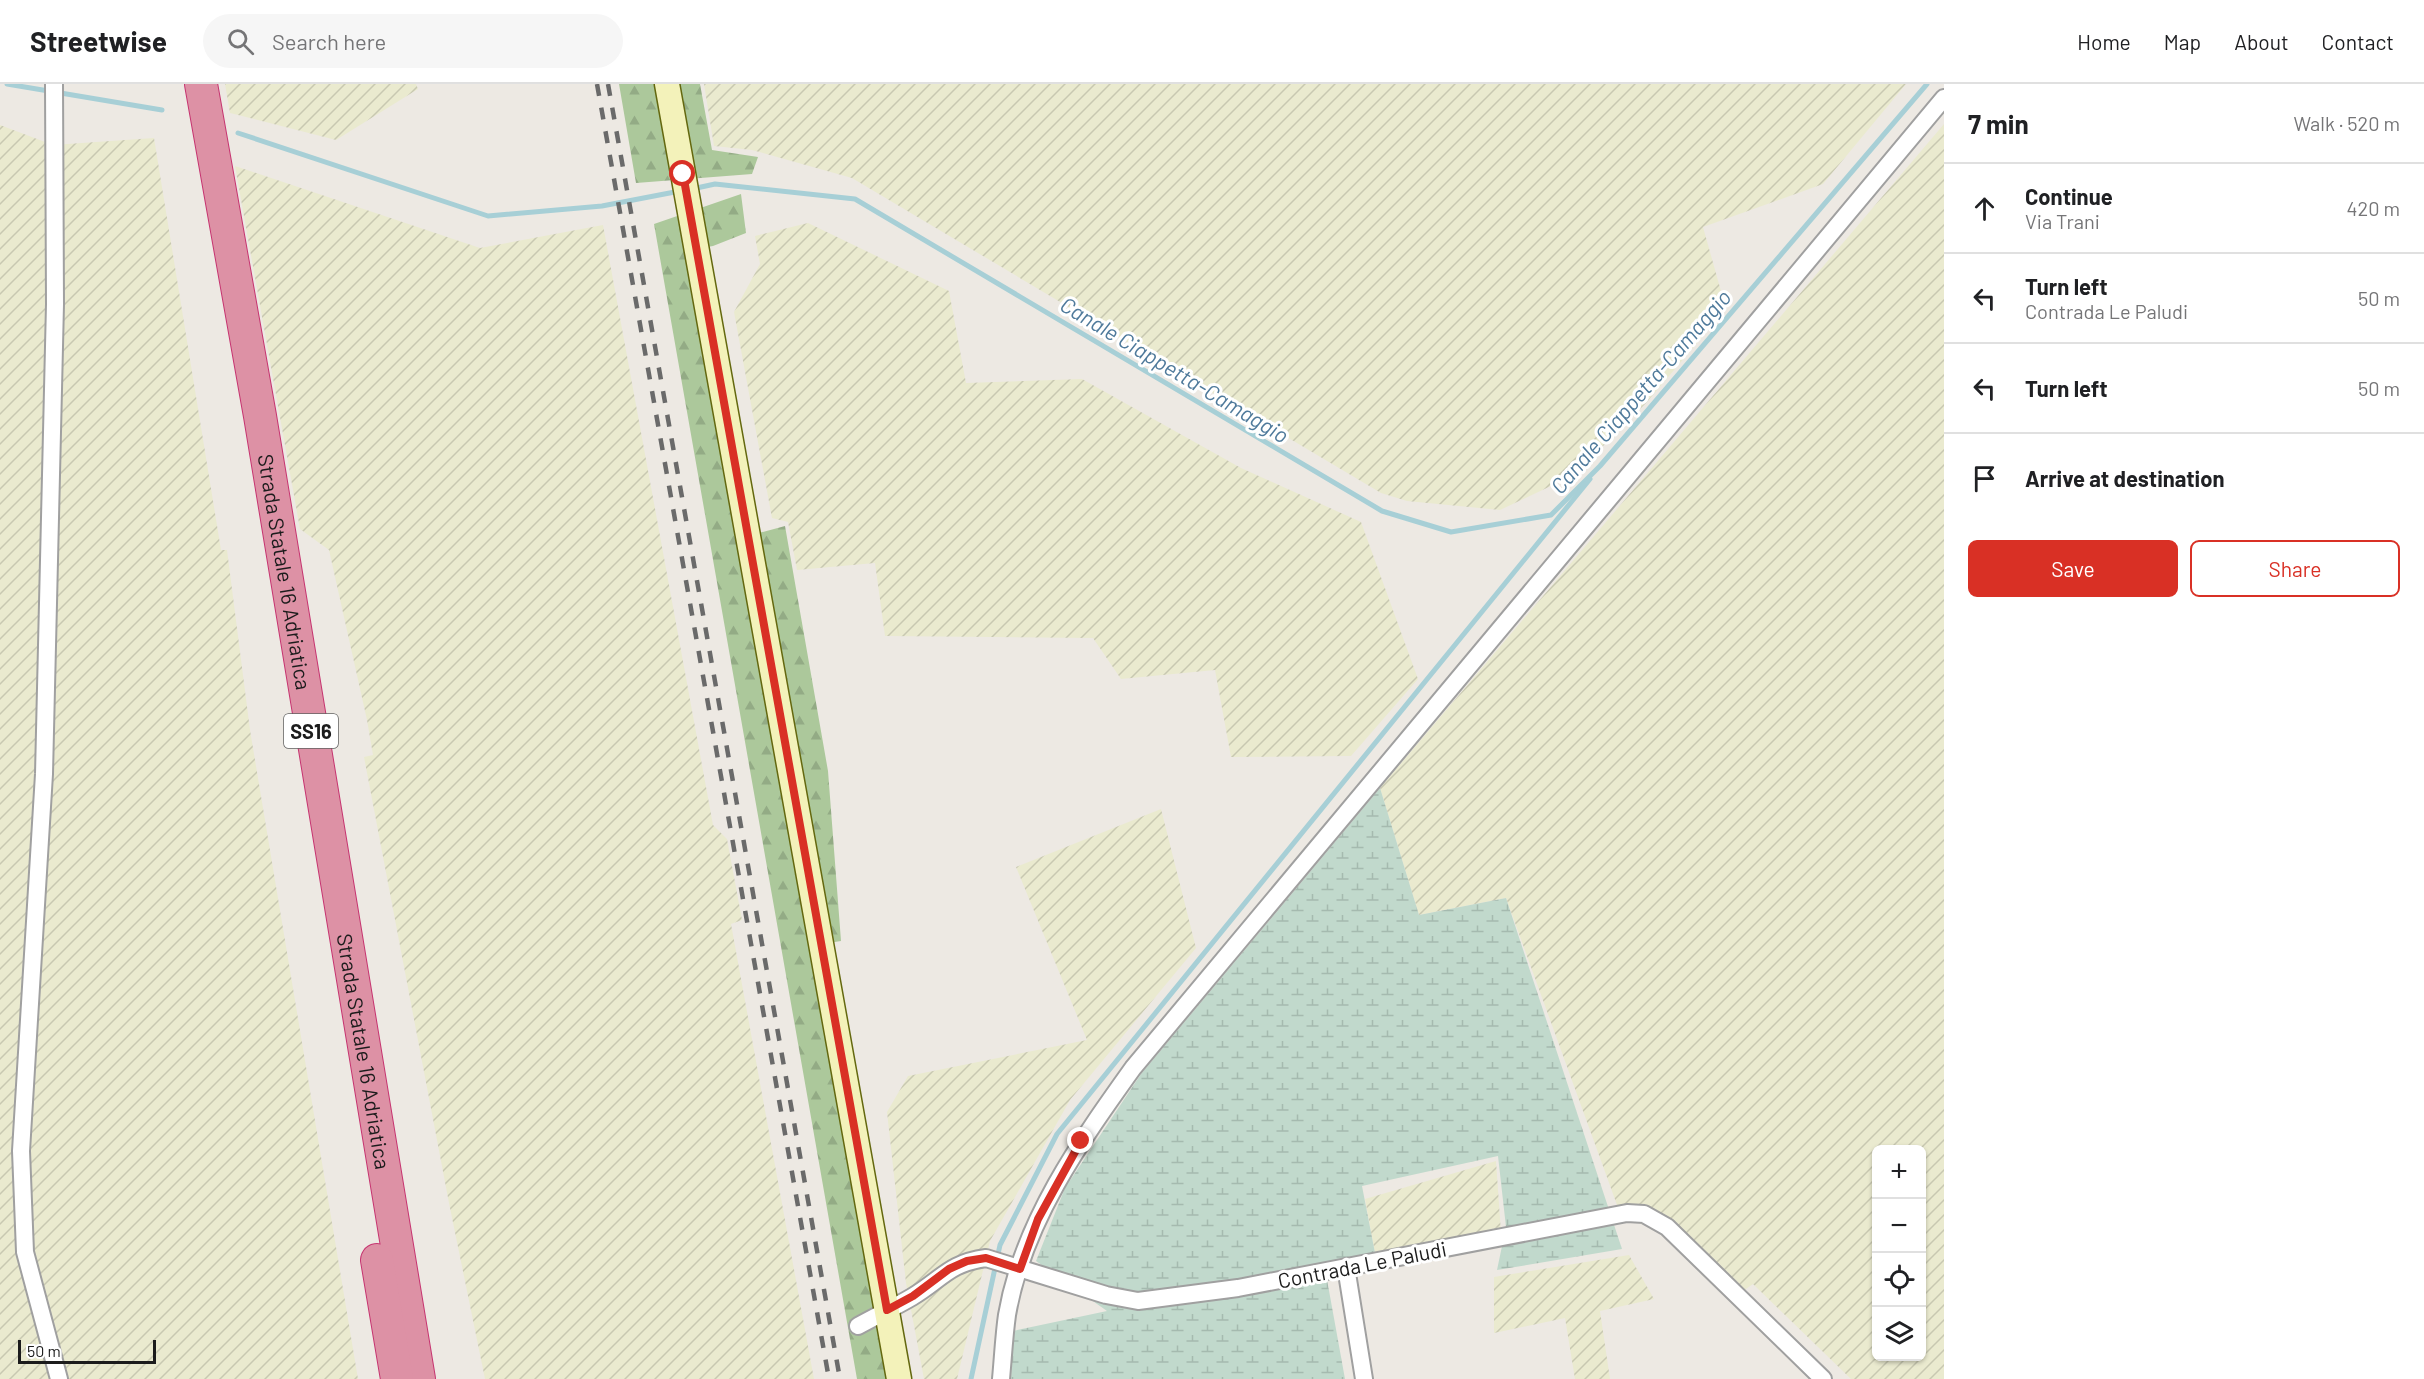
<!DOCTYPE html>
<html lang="en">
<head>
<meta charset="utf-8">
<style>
	:root { --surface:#fff; --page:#f6f6f6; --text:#202124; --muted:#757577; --line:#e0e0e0; --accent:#d93025 }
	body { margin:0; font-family:Barlow,sans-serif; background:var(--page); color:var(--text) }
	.controls { position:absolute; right:18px; bottom:18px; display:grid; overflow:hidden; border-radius:9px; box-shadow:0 2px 4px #0004 }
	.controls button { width:54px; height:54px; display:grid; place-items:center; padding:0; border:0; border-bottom:2px solid var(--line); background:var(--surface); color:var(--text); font:30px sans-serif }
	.scale { position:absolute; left:18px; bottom:15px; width:138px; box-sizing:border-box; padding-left:6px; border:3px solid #1c1c1c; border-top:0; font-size:16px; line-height:21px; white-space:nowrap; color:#1c1c1c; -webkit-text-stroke:4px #fff; paint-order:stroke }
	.stop { position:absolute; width:18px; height:18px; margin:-14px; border:4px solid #d93025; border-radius:50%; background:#fff }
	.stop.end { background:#d93025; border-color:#fff; box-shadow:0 2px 6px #0008 }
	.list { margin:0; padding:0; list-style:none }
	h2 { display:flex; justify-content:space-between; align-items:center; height:78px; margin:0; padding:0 24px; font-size:26px }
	h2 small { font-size:20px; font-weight:400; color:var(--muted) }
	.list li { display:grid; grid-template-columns:39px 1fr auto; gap:18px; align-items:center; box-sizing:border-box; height:90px; padding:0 24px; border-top:2px solid var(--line) }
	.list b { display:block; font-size:22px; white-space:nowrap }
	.list p { margin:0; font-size:20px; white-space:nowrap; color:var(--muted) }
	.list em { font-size:20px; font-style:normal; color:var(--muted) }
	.actions { display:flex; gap:12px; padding:18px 24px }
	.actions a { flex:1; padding:14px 0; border:2px solid var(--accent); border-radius:9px; text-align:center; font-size:21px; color:var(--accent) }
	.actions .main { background:var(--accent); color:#fff }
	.icon { flex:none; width:33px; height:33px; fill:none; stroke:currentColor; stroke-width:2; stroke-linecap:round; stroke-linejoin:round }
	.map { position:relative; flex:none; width:1944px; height:1295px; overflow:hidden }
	header { display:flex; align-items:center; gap:36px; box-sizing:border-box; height:84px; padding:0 30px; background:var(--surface); border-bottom:2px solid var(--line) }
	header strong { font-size:28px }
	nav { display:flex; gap:33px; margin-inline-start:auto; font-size:21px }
	.search { width:420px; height:54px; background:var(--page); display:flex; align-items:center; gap:15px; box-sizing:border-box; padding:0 21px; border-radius:33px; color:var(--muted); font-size:22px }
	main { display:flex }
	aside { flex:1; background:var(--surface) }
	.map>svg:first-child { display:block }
	.farmland { fill:url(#farmland-furrows); fill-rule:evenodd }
	.forest { fill:url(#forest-firs) }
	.wetland { fill:url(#wetland-marsh) }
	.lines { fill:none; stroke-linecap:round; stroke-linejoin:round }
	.stream { stroke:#a7cfd6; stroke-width:5 }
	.street-casing { stroke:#a0a0a0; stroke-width:20 }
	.secondary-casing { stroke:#64680f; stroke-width:27 }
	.highway-casing { stroke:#c63470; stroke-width:34 }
	.street { stroke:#fff; stroke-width:16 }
	.secondary { stroke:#f3f2ba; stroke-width:24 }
	.highway { stroke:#dd91a5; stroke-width:32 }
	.rail { stroke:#6a6a6a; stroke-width:4.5; stroke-dasharray:12 12; stroke-linecap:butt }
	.route { stroke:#d93025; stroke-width:8 }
	.labels { text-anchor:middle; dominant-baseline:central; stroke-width:6; stroke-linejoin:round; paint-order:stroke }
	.shield { fill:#fff; stroke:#606060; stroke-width:1.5 }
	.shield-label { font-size:20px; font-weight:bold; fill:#1c1c1c }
	.street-label { font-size:21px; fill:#1c1c1c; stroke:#fff }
	.water-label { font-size:22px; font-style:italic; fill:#4f7a9b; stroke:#fff }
</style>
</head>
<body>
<header>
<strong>Streetwise</strong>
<div class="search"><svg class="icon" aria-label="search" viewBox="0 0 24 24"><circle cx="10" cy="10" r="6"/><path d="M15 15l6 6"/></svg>Search here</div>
<nav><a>Home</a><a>Map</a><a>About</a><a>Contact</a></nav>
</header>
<main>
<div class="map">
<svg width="1944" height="1295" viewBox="0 0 1944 1295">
	<defs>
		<pattern id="farmland-furrows" width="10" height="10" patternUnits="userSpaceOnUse" patternTransform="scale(1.5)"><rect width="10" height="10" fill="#eaeacf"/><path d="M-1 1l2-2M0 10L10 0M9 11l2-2" fill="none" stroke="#c8c8b1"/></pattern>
		<pattern id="forest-firs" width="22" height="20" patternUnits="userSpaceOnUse" patternTransform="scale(1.5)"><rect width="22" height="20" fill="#acc89b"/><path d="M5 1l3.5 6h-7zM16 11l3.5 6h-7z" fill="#93ab85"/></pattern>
		<pattern id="wetland-marsh" width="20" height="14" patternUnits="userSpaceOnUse" patternTransform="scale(1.5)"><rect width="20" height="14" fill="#c1d9cc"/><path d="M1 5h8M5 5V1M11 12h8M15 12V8" fill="none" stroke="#a5baaf"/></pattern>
	</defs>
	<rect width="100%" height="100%" fill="#ede9e3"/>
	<g class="farmland">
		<path d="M 225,0 L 416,0 L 418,5 L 336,56 L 230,29 Z"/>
		<path d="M 704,0 L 1906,0 L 1823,100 L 1703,143 L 1726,225 L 1646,319 L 1574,391 L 1500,426 L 1407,417 L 1381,409 L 852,94 L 752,66 L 714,62 Z"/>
		<path d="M 1944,40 L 1944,1295 L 1851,1295 L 1753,1200 L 1743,1207 L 1665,1149 L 1621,1132 L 1506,814 L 1419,831 L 1380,704 ZM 1876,1066 L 1922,1066 L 1922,1272 L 1876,1272 Z"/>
		<path d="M 0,41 L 53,61 L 154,54 L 221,466 L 227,466 L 250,646 L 358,1295 L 0,1295 Z"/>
		<path d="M 235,82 L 480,164 L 603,141 L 713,741 L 727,755 L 742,836 L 731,840 L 814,1295 L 485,1295 L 449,1119 L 364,673 L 373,671 L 367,636 L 329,466 L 300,445 Z"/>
		<path d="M 808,139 L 949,207 L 966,299 L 1082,295 L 1241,384 L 1361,438 L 1418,595 L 1351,672 L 1231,673 L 1215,586 L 1121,595 L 1093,554 L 885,552 L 875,479 L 797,486 L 788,438 L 772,434 L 734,228 L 760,180 L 755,152 Z"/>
		<path d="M 1161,725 L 1196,864 L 1070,1016 L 990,1157 L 957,1295 L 924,1295 L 906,1199 L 887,1028 L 908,992 L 1087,956 L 1016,783 Z"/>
		<path d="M 1496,1077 L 1501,1149 L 1376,1175 L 1365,1115 Z"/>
		<path d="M 1629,1171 L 1654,1215 L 1600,1227 L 1610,1295 L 1575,1295 L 1565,1234 L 1494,1249 L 1494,1193 Z"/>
	</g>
	<g class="forest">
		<path d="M 619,0 L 700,0 L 712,66 L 758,73 L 752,90 L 636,99 Z"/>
		<path d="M 741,110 L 746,149 L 713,162 L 684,167 L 740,454 L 785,442 L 828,687 L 841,857 L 809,862 L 848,1062 L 888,1295 L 857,1295 L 654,140 Z"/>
	</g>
	<path class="wetland" d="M 1380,704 L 1419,831 L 1506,814 L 1622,1165 L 1497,1186 L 1506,1143 L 1498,1072 L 1362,1102 L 1375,1169 L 1324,1179 L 1345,1295 L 1011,1295 L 1013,1247 L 1107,1227 L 1036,1177 L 1065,1104 L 1141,990 Z"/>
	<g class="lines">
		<g class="stream">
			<path d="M 7,0 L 162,26"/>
			<path d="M 238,49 L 488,132 L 602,122 L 680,107"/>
			<path d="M 692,105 L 715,100 L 855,115 L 1382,427 L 1451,448 L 1551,431 L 1600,382 L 1927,0"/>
			<path d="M 971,1295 L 1000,1161 L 1057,1050 L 1590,395"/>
		</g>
		<defs>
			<g id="street">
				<path d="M 54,0 L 55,220 L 44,690 L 21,1067 L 25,1168 L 59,1295"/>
				<path d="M 1346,1183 L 1364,1295"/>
				<path d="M 858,1242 C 876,1232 895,1223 912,1213 C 942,1195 949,1179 986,1174 L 1106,1211 L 1138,1217 L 1238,1204 L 1627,1129 L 1644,1130 L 1667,1143 L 1823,1295"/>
				<path d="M 1001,1295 C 1003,1274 1004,1252 1007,1231 C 1023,1138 1080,1058 1133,984 L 1944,14"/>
			</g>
			<path id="secondary" d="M 667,0 L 899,1295"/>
			<g id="highway">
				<path id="s1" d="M 201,0 L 260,332 L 419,1295"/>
				<path d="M 377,1176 L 397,1295"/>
			</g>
		</defs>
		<use href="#street" class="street-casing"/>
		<use href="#secondary" class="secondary-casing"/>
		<use href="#highway" class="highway-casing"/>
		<use href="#street" class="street"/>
		<use href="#secondary" class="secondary"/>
		<use href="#highway" class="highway"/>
		<g class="rail">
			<path d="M 597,0 L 829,1295"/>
			<path d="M 608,0 L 840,1295"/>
		</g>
	</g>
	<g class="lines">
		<path class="route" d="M 683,90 L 887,1226 L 913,1212 L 949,1185 L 967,1177 L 986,1174 L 1020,1185 L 1038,1135 L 1081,1057"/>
	</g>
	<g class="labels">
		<rect class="shield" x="284" y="630" width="54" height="34" rx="4.5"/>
		<g class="shield-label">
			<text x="311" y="647">SS16</text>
		</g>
		<g class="street-label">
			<text stroke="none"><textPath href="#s1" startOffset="495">Strada Statale 16 Adriatica</textPath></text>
			<text stroke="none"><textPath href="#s1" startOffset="981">Strada Statale 16 Adriatica</textPath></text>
			<text transform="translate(1362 1180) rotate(-11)">Contrada Le Paludi</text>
		</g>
		<g class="water-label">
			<text transform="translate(1175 285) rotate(31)">Canale Ciappetta-Camaggio</text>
			<text transform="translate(1640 307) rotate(-49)">Canale Ciappetta-Camaggio</text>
		</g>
	</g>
</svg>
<div class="controls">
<button>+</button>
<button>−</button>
<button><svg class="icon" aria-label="locate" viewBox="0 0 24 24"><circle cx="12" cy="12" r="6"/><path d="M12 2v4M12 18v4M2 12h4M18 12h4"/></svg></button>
<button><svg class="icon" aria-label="layers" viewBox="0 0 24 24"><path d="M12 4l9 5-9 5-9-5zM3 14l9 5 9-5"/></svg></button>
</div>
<div class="scale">50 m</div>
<div class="stop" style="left:683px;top:90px"></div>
<div class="stop end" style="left:1081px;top:1057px"></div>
</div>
<aside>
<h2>7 min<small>Walk · 520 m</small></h2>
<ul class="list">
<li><svg class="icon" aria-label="ahead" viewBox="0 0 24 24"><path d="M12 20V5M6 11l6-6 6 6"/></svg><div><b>Continue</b><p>Via Trani</p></div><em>420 m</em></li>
<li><svg class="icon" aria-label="left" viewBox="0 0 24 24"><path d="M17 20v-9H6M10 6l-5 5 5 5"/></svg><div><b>Turn left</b><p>Contrada Le Paludi</p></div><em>50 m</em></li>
<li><svg class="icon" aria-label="left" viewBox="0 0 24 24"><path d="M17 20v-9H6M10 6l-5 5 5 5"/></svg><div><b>Turn left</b></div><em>50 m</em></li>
<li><svg class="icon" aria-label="arrive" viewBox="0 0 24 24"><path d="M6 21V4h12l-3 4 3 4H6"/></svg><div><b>Arrive at destination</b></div></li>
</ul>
<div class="actions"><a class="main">Save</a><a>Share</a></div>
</aside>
</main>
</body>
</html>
